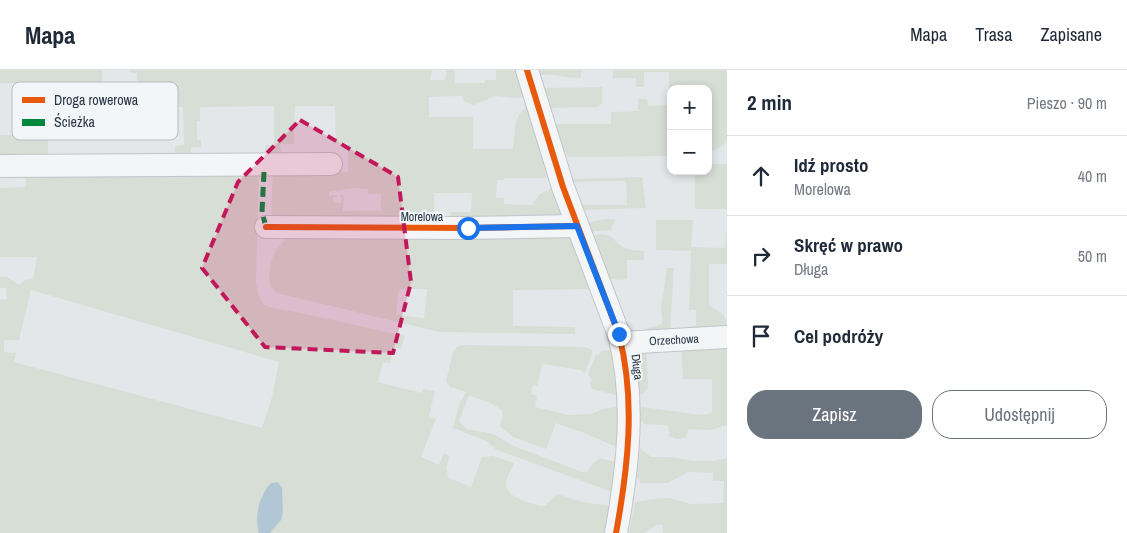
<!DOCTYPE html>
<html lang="pl">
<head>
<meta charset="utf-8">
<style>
	:root { --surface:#fff; --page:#f6f6f7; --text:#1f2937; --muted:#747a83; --line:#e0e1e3; --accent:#6a747f }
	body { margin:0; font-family:"Archivo Narrow",sans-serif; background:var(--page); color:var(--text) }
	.controls { position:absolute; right:15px; top:15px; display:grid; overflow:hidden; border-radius:10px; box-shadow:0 2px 8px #0003 }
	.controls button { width:45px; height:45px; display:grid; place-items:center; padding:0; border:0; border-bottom:1px solid var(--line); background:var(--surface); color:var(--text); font:25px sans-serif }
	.stop { position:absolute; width:15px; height:15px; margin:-11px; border:4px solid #1a73e8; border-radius:50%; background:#fff }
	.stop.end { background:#1a73e8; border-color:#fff; box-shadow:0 1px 5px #0008 }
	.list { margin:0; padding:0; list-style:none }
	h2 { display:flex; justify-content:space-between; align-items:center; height:65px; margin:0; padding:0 20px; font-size:21px }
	h2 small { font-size:16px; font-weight:400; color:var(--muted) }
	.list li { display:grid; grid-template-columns:32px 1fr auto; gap:15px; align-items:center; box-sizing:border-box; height:80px; padding:0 20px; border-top:1px solid var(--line) }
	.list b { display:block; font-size:19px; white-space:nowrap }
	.list p { margin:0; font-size:16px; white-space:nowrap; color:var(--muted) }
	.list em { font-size:16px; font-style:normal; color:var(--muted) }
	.actions { display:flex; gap:10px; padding:15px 20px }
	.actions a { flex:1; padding:11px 0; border:1px solid var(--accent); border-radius:20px; text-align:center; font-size:18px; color:var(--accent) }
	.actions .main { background:var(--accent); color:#fff }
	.icon { flex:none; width:28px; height:28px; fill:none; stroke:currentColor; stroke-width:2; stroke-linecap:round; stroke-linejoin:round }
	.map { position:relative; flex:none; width:727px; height:463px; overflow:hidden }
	header { display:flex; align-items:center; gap:30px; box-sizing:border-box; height:70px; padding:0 25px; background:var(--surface); border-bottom:1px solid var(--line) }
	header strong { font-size:24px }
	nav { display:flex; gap:28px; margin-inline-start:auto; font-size:18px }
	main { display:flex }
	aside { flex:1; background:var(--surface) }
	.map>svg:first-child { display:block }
	.green { fill:#d6ded5; fill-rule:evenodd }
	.water { fill:#b1c7d6 }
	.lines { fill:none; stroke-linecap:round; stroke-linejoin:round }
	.minor-casing { stroke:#c2c5c8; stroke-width:24 }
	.minor { stroke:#f3f5f6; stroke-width:22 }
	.quiet { stroke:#00873e; stroke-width:5; stroke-dasharray:10 5; stroke-linecap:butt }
	.cycleway-casing { stroke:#f2f6f9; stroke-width:9 }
	.cycleway { stroke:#e8590c; stroke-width:6 }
	.route { stroke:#1a73e8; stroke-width:6 }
	.marked { fill:#c2185b; fill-opacity:0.2; stroke:#c2185b; stroke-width:4; stroke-dasharray:10 6; stroke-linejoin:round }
	.labels { text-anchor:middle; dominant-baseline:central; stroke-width:4; stroke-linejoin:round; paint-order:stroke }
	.street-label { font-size:12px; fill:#293645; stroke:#f2f6f9 }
	.key { fill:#f2f6f9; stroke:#b6bcc3; stroke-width:1 }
	.key-label { font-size:14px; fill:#293645 }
</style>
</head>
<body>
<header>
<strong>Mapa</strong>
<nav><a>Mapa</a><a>Trasa</a><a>Zapisane</a></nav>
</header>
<main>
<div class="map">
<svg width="727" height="463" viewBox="0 0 727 463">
	<rect width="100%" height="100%" fill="#e4e7ea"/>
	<g class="green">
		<path d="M 0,0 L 102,0 L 103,13 L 137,13 L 137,3 L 131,3 L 131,0 L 432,0 L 430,10 L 445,10 L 447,0 L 455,0 L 455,13 L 484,13 L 485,10 L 496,10 L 496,0 L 520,0 L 526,27 L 517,28 L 495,26 L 473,35 L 464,31 L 463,26 L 429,27 L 429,47 L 473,47 L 473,79 L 513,79 C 515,65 513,43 528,36 L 550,108 L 505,108 L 504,110 L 497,110 L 496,128 L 504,128 L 504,134 L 532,135 L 540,124 L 554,117 L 562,145 L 455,152 L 450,142 L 471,142 L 472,123 L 434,123 L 434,147 L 273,147 L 271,141 L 273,102 L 348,102 L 348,73 L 336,73 L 335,36 L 295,36 L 294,74 L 280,74 L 281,83 L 265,84 L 265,75 L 274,75 L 274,36 L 200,37 L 200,51 L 197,51 L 197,70 L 201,70 L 201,77 L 191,77 L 191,84 L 175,84 L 175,76 L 184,75 L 183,37 L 101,38 L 100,23 L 27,24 L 27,13 L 0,13 ZM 355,118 L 368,119 L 368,124 L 381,124 L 381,141 L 343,141 L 344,125 L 340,125 L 340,127 L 342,127 L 341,133 L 333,133 L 333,127 L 337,127 L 337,125 L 329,126 L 329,122 Z"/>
		<path d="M 535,0 L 581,0 L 581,8 C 571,8 562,6 552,5 C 546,4 542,6 536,4 Z"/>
		<path d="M 613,0 L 727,0 L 727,71 L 720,78 L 708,82 L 708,19 L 671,19 L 671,86 L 568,87 L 566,82 L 559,81 L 552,56 L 557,54 L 611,54 L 611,42 L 638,41 L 638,29 L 647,29 L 648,36 L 669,35 L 669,2 L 644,2 L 644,17 L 636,17 L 636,8 L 613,8 Z"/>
		<path d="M 602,17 L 602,33 L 598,37 L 547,38 L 543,18 Z"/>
		<rect x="0" y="65" width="48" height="22"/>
		<path d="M 708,94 L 727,94 L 727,139 L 695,139 L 695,101 L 708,101 Z"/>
		<path d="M 259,102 L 256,213 L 259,227 L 263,234 L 269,237 L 301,243 L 405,266 L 401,279 L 394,277 L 390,293 L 383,292 L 378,312 L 422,323 L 423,319 L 435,321 L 429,346 L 436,349 L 421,387 L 439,395 L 444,383 L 449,386 L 446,399 L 449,408 L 471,417 L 482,387 L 493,386 L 514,393 C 512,399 507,406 506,412 C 505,428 530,433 541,436 L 546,435 L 557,424 L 582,432 L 610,436 L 605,463 L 0,463 L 0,230 L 7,229 L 6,218 L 0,218 L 0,207 L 7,207 L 19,215 L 25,210 L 33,209 L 37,187 L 0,187 L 0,118 L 26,117 L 25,104 ZM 31,220 L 279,292 L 272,327 L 262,358 L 14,292 L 16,283 L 4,282 L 4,270 L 19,270 Z"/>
		<path d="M 642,107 L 646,138 L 579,140 L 577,135 L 627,135 L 626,111 L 569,112 L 569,109 Z"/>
		<path d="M 607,149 L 614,149 L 615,150 L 611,160 L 587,162 L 584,153 Z"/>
		<path d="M 656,150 L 693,150 L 691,177 L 725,178 L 727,157 L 727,194 L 709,194 L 709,235 C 723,246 727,242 727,262 L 689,262 L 684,257 L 696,256 L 696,240 L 689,240 L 691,181 L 656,180 Z"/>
		<path d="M 560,163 L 572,168 L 593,219 L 513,220 L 513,256 L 575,257 L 575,264 L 439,262 L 277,223 L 270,216 C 267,194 273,179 291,165 ZM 399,219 L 427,219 L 424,248 L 396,245 Z"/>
		<path d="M 600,164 L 609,165 C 623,178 624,180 644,181 L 644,190 L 627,190 L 627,209 L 619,210 L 606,208 L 589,167 Z"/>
		<path d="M 667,198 L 674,198 L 670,262 L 644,261 C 650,255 658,258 663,252 L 661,240 Z"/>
		<path d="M 727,272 L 727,355 L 711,360 L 688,359 L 686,368 L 677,369 L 669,366 L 669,358 L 667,355 L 643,354 L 643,351 L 640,351 L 639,341 L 642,337 L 702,345 L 711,343 L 712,341 L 712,309 L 683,309 L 681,277 L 646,278 L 648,317 L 642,325 L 639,322 L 638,282 L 644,277 Z"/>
		<path d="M 463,275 L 586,277 L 593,281 L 585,303 L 581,300 L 542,294 L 537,316 L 533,315 L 531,324 L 537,326 L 535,337 L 569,345 L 592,344 L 602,339 L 616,337 L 618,338 L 617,374 L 614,376 L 582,362 L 556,353 L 546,379 L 513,367 L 500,356 L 503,345 L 502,340 L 490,333 L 469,325 L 459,351 L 467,359 L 493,364 L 514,376 L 582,402 L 587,402 L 593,394 L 600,388 L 616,392 L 612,422 L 495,379 L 487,371 L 453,358 L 459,335 L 466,322 L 450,317 L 446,311 L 453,282 L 458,276 Z"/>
		<path d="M 613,280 L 619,320 L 616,322 L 616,325 L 592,319 L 590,313 L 592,309 L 588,305 L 596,284 L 599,286 L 601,281 Z"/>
		<path d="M 640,378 L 651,387 L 668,387 L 696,391 L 713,391 L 727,388 L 727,463 L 663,463 L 663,455 L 656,455 L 644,463 L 629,463 L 635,432 L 652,429 L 669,428 L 690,434 L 723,433 L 724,411 L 713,411 L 713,403 L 688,402 L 668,413 L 641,413 L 637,407 Z"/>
	</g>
	<path class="water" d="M 278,412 L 282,418 L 283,442 L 281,450 L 270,463 L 259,463 C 254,447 259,426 271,413 Z"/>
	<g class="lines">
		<defs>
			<g id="minor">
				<path d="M 527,0 L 563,117 L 619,265 C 636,330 628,398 616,463"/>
				<path d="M 0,96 L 331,94"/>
				<path d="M 266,157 L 467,158 L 577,156"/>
				<path d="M 621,273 L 727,267"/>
			</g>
		</defs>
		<use href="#minor" class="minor-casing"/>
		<use href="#minor" class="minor"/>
		<path class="quiet" d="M 264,102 L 262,142 L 266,157"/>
		<defs>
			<g id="cycleway">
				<path d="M 527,0 L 563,117 L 619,265 C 636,330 628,398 616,463"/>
				<path d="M 266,157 L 467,158 L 577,156"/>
			</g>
		</defs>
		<use href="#cycleway" class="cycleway-casing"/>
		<use href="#cycleway" class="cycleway"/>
	</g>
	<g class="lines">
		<path class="route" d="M 468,158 L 577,156 L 619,264"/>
	</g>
	<path class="marked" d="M 300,50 L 398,107 L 411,212 L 393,283 L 265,277 L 202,198 L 238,112 Z"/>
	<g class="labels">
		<g class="street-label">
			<text x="422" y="147">Morelowa</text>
			<text transform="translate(674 270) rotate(-3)">Orzechowa</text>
			<text transform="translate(637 297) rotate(83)">Długa</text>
		</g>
	</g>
	<rect x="12" y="12" width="166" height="58" rx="8" class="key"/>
	<rect x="22" y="27" width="23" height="6" fill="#e8590c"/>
	<rect x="22" y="49" width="23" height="7" fill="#00873e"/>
	<g class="key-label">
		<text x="54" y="35">Droga rowerowa</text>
		<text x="54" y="57">Ścieżka</text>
	</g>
</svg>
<div class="controls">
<button>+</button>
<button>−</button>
</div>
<div class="stop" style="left:468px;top:158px"></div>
<div class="stop end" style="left:619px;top:264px"></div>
</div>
<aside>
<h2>2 min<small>Pieszo · 90 m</small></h2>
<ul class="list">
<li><svg class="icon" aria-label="ahead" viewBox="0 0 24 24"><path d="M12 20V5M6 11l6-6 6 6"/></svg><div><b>Idź prosto</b><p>Morelowa</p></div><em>40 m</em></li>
<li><svg class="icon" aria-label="right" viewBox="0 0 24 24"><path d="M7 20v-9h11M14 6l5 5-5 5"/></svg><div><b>Skręć w prawo</b><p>Długa</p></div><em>50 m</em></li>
<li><svg class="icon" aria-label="arrive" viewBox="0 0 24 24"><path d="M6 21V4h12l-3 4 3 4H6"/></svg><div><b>Cel podróży</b></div></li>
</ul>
<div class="actions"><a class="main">Zapisz</a><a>Udostępnij</a></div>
</aside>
</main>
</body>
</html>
